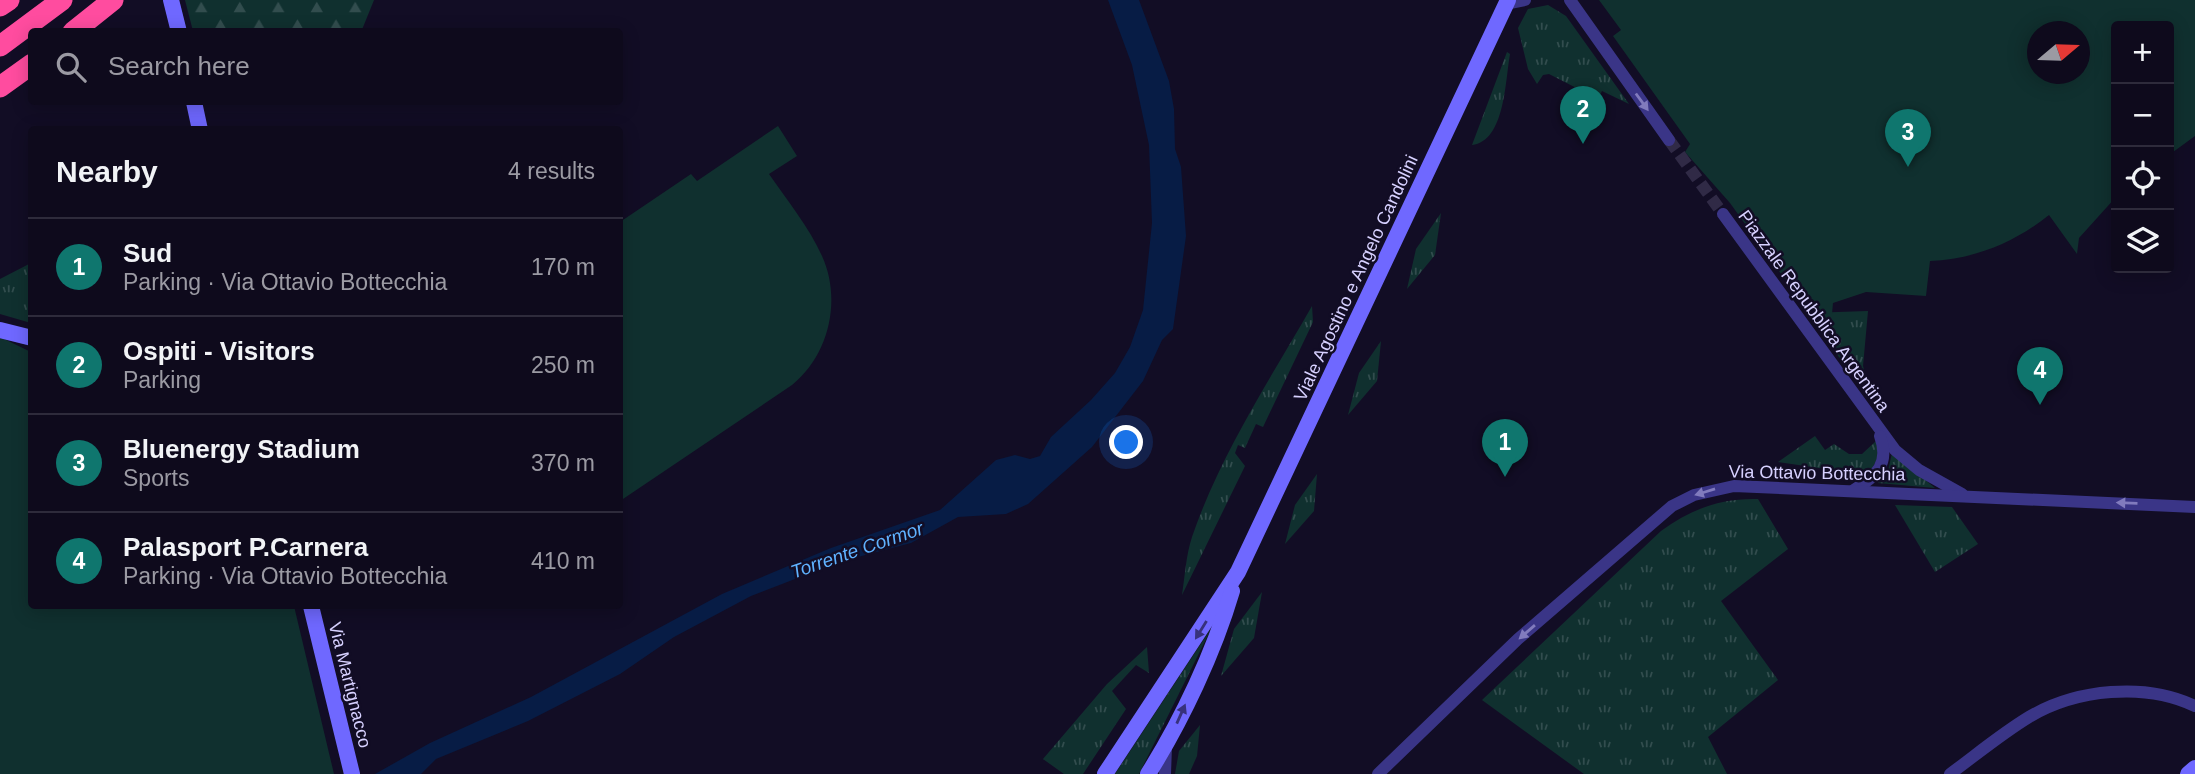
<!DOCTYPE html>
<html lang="en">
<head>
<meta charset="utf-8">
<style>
	:root { --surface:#0e0a1c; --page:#171325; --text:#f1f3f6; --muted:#9b9aa3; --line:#2e2b3b; --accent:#0f766e }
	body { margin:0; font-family:Helvetica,sans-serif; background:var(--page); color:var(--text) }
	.controls { position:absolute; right:21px; top:21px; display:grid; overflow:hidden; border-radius:7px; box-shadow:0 4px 18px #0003 }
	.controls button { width:63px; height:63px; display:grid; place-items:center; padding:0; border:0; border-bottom:2px solid var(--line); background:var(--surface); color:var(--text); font:35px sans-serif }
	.compass { position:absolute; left:2027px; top:21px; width:63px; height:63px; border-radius:50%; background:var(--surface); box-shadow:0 4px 18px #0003; rotate:71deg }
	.you { position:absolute; left:1127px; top:443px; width:24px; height:24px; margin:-18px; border:5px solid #fff; border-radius:50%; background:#1a73e8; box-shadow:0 0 0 10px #1a73e833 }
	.badge { display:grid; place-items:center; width:46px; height:46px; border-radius:50%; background:var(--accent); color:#fff; font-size:23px; font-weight:700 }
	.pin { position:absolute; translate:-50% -58px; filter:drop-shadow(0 2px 4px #0008) }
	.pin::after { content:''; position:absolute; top:37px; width:24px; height:21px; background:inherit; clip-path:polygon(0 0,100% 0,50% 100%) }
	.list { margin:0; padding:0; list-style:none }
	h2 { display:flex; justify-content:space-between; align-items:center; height:91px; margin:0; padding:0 28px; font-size:30px }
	h2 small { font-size:23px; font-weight:400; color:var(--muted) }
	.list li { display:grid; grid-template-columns:46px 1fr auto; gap:21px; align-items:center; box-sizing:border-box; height:98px; padding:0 28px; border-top:2px solid var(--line) }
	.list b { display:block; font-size:26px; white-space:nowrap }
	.list p { margin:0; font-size:23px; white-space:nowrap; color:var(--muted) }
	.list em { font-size:23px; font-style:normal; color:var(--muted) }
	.icon { flex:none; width:38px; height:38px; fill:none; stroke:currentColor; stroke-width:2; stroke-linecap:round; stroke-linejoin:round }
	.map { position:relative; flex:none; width:2195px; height:774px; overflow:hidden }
	.search { position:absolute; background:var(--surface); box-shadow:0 4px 18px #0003; left:28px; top:28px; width:595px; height:77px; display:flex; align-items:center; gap:18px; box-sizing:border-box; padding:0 24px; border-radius:7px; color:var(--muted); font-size:26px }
	.panel { position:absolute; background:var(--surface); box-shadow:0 4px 18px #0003; left:28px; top:126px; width:595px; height:483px; border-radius:7px }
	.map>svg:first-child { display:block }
	.grass { fill:url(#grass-tufts) }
	.forest { fill:url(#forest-firs) }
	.green { fill:#10302f; fill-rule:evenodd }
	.water { fill:#071c45 }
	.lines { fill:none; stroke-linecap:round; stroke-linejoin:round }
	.street-tunnel { stroke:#302a46; stroke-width:12; stroke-dasharray:12 6; stroke-linecap:butt }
	.street { stroke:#3a3587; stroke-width:12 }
	.secondary { stroke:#6f68ff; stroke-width:16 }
	.highway { stroke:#ff4c9f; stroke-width:21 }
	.oneway { fill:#817bbd }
	.oneway2 { fill:#37317c }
	.labels { text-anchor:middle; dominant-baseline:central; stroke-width:5; stroke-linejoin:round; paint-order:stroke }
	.street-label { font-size:18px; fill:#d7d1ff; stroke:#120d25 }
	.water-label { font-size:19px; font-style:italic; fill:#5fb2ff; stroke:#120d25 }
</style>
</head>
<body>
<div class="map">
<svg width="2195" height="774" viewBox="0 0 2195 774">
	<defs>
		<pattern id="grass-tufts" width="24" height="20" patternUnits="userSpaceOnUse" patternTransform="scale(1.75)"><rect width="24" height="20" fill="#10302f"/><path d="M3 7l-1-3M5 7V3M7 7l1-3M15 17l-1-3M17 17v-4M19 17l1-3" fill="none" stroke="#324d4e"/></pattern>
		<pattern id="forest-firs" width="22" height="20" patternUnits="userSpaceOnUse" patternTransform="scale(1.75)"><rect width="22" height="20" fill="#10302f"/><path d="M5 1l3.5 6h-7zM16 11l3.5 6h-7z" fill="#324d4e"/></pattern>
	</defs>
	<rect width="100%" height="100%" fill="#120d25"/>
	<g class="grass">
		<path d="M 1548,5 L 1566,16 L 1629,104 L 1602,91 L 1598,99 L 1549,74 L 1543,75 L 1537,84 L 1528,69 L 1518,28 L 1528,9 Z"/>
		<path d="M 1507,52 L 1510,54 C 1505,82 1505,141 1472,145 Z"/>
		<path d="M 1441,213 L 1435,255 L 1407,289 L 1416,249 Z"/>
		<path d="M 31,263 L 31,323 L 0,314 L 0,279 Z"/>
		<path d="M 1312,306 L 1313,322 L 1263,427 L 1256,424 L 1245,448 L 1238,445 L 1235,453 L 1245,466 L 1182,595 C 1185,576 1186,555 1192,537 C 1220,455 1269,381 1312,306 Z"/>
		<path d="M 1868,311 L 1863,366 L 1868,385 L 1849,372 L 1809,313 Z"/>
		<path d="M 1381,341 L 1377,381 L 1348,415 L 1359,373 Z"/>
		<path d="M 1815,436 L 1825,450 L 1834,444 L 1849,454 L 1862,454 L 1876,441 L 1879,456 L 1871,470 L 1860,474 L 1778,462 Z"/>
		<path d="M 1892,453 L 1935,488 L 1878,483 L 1888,471 Z"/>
		<path d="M 1317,474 L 1314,511 L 1285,544 L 1295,505 Z"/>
		<path d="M 1758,499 L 1788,549 L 1721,601 L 1778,680 L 1708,737 L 1727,774 L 1584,774 L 1482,700 L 1661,531 C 1691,509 1721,498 1758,499 Z"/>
		<path d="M 1895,505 L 1952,507 L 1978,544 L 1935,572 Z"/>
		<path d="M 1262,592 L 1254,638 L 1221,676 L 1234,629 Z"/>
		<path d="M 1212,627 L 1139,774 L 1115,774 Z"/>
		<path d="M 1147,647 L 1149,673 L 1136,665 L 1112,691 L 1126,709 L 1083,774 L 1064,774 L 1043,759 L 1107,684 Z"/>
		<path d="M 1200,725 L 1197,756 L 1189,774 L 1175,774 L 1179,751 Z"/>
	</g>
	<path class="forest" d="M 185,0 L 374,0 L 361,32 L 193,31 Z"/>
	<g class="green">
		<path d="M 1599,0 L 2195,0 L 2195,136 L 2169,155 L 2169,26 L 2116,26 L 2116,197 L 2079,238 L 2077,254 L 2049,215 C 2014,243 1975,259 1930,261 L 1926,296 L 1866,292 L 1833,303 L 1832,314 L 1809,313 L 1730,203 L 1685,152 L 1690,144 L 1613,36 L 1621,30 ZM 2038,32 L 2080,32 L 2080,74 L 2038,74 Z"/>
		<path d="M 778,126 L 797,156 L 769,174 C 787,200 809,227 822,256 C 842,300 829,355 792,385 L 620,501 L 620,222 L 691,174 L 697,181 Z"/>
		<path d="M 0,337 L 31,352 L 32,606 L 294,606 L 334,774 L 0,774 Z"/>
	</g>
	<path class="water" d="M 1108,0 L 1139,0 L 1169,81 L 1174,109 L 1175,149 L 1181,167 L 1186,236 L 1173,329 L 1162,340 L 1143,381 L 1092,447 L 1028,504 L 1006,514 L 958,517 L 911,543 L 839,562 L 751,596 L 674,637 L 620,674 L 528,721 L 436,759 L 421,774 L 375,774 L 430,743 L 531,697 L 722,594 L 831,548 L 940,510 L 996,460 L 1015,455 L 1030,459 L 1040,456 L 1051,437 L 1091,400 L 1115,373 L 1130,347 L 1143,310 L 1152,223 L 1149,145 L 1132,65 Z"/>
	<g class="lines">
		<path class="street-tunnel" d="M 1669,140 L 1723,214"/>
		<g class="street">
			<path d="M 1570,0 L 1669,140"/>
			<path d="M 1506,4 L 1525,0"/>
			<path d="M 1723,214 L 1895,450 L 1919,470 L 1962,494"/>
			<path d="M 1854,490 C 1877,476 1890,463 1880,436"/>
			<path d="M 1165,774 L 1166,746"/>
			<path d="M 1378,774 L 1518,639 L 1672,506 L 1694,495 L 1734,486 L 2195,507"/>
			<path d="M 1950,774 C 1976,755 2001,734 2029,717 C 2076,689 2145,682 2195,706"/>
		</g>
		<g class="secondary">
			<path d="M 171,0 L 179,32"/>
			<path d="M 194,102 L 200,130"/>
			<path d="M 0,330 L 32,338"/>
			<path d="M 311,606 L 352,774"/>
			<path d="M 1105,774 L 1238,572 L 1508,0"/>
			<path d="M 1148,774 C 1182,720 1214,652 1232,591"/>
			<path d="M 2188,774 L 2195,768"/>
		</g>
		<g class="highway">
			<path d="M 0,6 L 9,0"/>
			<path d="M 73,32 L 113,0"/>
			<path d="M 0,46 L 62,0"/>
			<path d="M 0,87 L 32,64"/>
		</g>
	</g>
	<defs><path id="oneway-solid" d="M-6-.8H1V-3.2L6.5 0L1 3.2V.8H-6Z" transform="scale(1.75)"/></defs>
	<g class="oneway">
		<use href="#oneway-solid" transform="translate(1642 102) rotate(54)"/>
		<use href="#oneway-solid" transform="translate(1705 492) rotate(163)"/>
		<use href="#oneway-solid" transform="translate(2127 503) rotate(-178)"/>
		<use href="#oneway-solid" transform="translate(1527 632) rotate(139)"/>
	</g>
	<g class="oneway2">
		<use href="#oneway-solid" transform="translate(1201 630) rotate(122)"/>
		<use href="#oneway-solid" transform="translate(1181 714) rotate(-66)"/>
	</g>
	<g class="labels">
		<g class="street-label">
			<text transform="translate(1356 278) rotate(-65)">Viale Agostino e Angelo Candolini</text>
			<text transform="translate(1814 311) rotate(54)">Piazzale Repubblica Argentina</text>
			<text transform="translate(1817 473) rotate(1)">Via Ottavio Bottecchia</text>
			<text transform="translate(350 685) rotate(76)">Via Martignacco</text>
		</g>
		<g class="water-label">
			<text transform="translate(857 550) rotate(-19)">Torrente Cormor</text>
		</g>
	</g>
</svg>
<div class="controls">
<button>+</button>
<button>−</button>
<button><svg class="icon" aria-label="locate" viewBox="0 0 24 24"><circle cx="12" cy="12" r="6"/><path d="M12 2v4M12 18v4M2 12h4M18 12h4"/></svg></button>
<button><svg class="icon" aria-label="layers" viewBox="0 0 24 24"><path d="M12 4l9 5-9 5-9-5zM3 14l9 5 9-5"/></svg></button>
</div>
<svg class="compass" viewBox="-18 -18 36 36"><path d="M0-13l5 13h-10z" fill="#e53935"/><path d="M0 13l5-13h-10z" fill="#9b9aa3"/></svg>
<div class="you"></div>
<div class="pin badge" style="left:1505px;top:477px">1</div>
<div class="pin badge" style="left:1583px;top:144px">2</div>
<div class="pin badge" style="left:1908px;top:167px">3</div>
<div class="pin badge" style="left:2040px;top:405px">4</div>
<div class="search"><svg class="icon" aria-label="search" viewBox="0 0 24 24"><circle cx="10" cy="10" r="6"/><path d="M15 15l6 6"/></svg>Search here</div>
<section class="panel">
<h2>Nearby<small>4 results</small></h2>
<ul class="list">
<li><span class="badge">1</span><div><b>Sud</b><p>Parking · Via Ottavio Bottecchia</p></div><em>170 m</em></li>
<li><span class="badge">2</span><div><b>Ospiti - Visitors</b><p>Parking</p></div><em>250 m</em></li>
<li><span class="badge">3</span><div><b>Bluenergy Stadium</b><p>Sports</p></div><em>370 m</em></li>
<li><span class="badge">4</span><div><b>Palasport P.Carnera</b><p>Parking · Via Ottavio Bottecchia</p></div><em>410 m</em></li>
</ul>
</section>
</div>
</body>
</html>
